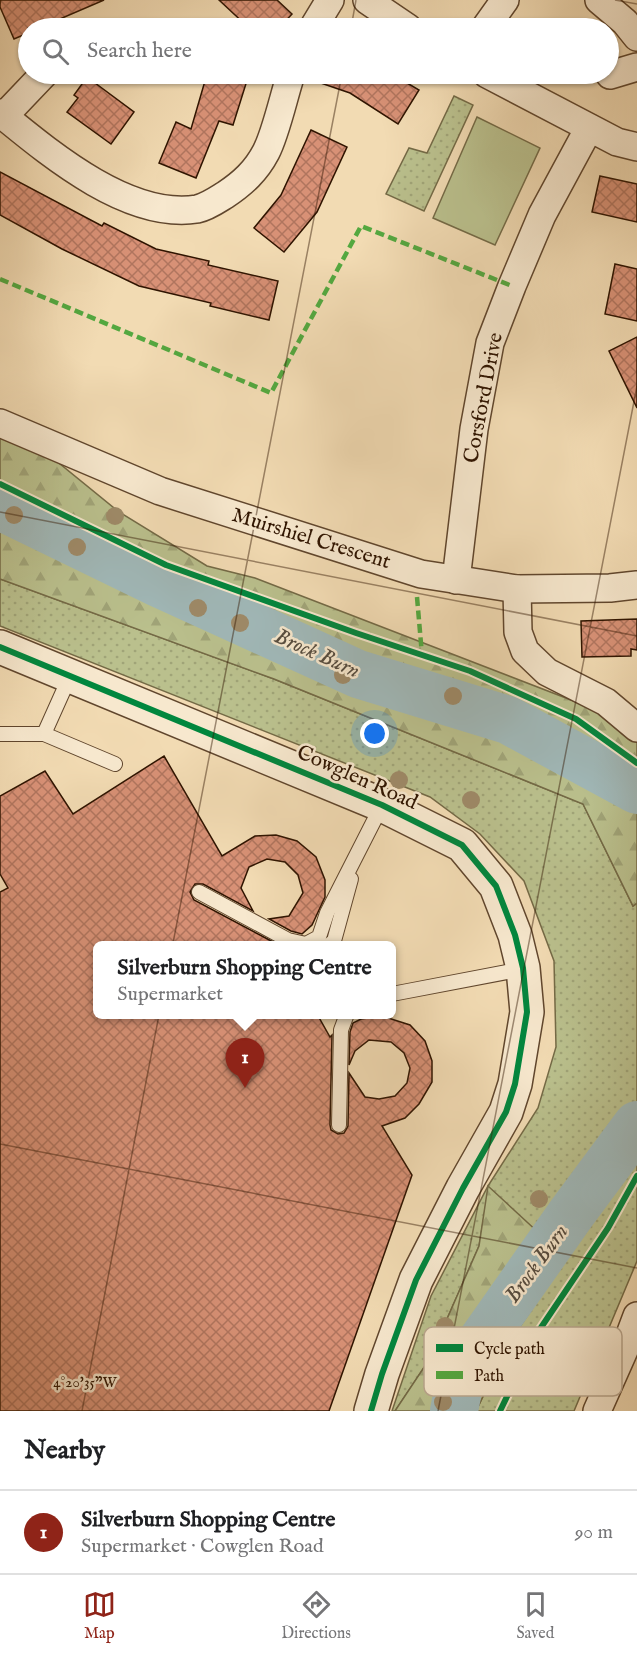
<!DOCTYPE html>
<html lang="en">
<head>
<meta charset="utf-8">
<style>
	:root { --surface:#fff; --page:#f6f6f6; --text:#202124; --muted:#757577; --line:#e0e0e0; --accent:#8f2418 }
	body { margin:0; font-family:"IM FELL English",serif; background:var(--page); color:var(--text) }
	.you { position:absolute; left:375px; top:734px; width:21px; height:21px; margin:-15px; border:4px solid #fff; border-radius:50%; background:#1a73e8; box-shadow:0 0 0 9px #1a73e833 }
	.badge { display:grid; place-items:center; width:39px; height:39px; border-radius:50%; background:var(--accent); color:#fff; font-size:20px; font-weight:700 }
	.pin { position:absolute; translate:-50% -50px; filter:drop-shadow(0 2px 3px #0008) }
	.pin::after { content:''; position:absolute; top:32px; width:21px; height:18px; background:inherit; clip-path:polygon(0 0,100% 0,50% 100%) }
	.popup { position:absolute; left:93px; top:941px; width:303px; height:78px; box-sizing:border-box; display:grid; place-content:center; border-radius:9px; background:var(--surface); filter:drop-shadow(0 2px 4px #0005); font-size:20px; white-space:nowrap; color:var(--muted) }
	.popup b { font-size:22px; color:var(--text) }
	.popup::after { content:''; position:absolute; left:50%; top:100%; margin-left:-12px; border:12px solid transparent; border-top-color:var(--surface) }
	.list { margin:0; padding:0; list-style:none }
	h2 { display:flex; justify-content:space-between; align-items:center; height:78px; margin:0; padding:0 24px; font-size:26px }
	h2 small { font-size:20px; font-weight:400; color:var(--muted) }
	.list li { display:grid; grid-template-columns:39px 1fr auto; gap:18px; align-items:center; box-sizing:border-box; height:84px; padding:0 24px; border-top:2px solid var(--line) }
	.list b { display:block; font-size:22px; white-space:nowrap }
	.list p { margin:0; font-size:20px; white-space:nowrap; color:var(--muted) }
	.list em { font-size:20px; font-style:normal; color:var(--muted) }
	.icon { flex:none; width:33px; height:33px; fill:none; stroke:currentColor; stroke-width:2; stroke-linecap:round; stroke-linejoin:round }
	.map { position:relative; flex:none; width:637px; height:1411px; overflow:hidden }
	.search { position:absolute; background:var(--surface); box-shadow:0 2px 4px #0004; left:18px; right:18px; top:18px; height:66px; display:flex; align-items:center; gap:15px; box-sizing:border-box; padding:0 21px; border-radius:33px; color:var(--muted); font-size:22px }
	.sheet { height:162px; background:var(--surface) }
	nav { display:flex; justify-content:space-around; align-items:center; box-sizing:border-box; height:84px; border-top:2px solid var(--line); background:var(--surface); font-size:16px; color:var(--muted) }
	nav a { display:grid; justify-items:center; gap:3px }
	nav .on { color:var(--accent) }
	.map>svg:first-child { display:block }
	.grass { fill:url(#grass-dots); stroke:#746a46; stroke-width:1.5 }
	.forest { fill:url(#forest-firs); stroke:#746a46; stroke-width:1.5 }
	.garden { fill:#bac08d; stroke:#746a46; stroke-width:1.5 }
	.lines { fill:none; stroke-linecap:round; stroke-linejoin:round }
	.river { stroke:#a0b8b8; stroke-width:48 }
	.building { fill:url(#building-cross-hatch); stroke:#2f1400; stroke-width:1.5 }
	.service-casing { stroke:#60462d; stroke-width:16 }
	.minor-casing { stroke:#60462d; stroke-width:30 }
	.tertiary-casing { stroke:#60462d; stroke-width:36 }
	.service { stroke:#f7e8ce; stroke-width:14 }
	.minor { stroke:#f7e8ce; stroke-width:27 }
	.tertiary { stroke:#f7e8ce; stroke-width:33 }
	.quiet { stroke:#54a840; stroke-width:4.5; stroke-dasharray:9 4.5; stroke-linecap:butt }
	.cycleway-casing { stroke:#f7e8ce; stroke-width:10 }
	.cycleway { stroke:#00873e; stroke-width:6 }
	.tree { fill:#9e8a68 }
	.ticks { fill:none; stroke:#2f1400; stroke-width:1.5; stroke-opacity:0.45 }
	.labels { text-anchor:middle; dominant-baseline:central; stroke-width:5; stroke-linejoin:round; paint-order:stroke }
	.street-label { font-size:21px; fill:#2f1400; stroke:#f7e8ce }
	.water-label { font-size:22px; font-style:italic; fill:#574d40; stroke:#f7e8ce }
	.key { fill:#f7e8ce; stroke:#bba890; stroke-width:1.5 }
	.key-label { font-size:16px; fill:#2f1400 }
	.ticks-label { font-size:15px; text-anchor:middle; fill:#2f1400; stroke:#f7e8ce; stroke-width:5; stroke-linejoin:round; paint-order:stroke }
</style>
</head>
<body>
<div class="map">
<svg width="637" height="1411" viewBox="0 0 637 1411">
	<defs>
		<pattern id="grass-dots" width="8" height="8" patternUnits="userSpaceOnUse" patternTransform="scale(1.5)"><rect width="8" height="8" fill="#bac08d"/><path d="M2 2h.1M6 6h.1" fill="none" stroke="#a0a478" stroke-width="1.8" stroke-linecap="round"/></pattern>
		<pattern id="forest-firs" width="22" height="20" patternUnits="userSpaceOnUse" patternTransform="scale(1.5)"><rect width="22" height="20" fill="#bac08d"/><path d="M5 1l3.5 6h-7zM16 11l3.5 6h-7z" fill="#a0a478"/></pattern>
		<pattern id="building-cross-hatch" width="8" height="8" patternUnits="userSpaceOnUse" patternTransform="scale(1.5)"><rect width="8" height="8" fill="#d89176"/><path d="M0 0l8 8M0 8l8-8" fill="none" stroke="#b0755e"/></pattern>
	</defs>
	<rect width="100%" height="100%" fill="#f2dbb3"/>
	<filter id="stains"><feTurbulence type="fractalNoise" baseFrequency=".00333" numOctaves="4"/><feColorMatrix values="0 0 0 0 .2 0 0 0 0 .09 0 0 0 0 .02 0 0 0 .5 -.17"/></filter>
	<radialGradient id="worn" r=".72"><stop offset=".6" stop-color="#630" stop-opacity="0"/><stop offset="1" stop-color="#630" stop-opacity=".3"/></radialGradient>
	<g class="grass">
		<path d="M 454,96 L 473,105 L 424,211 L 386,194 L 409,148 L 427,153 Z"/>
		<path d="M 0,579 L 274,679 L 583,804 L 633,906 L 637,903 L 637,1261 L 574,1411 L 476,1411 L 507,1346 L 489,1187 L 479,1246 L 429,1360 L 395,1411 L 392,1411 L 431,1296 L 488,1186 L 538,1108 L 556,1047 L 554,961 L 524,881 L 480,834 L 430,797 L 0,626 Z"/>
	</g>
	<g class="forest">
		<path d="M 0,415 L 119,512 L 207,566 L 255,578 L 597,710 L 637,742 L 637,903 L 633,906 L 583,804 L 274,679 L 0,579 Z"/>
		<path d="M 488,1186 L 566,1258 L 507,1346 L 476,1411 L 395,1411 L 429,1360 L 479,1246 Z"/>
	</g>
	<path class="garden" d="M 477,117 L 540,148 L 495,245 L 433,218 Z"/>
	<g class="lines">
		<g class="river">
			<path d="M 0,506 L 158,583 L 358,674 L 508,720 L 637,790"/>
			<path d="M 454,1411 L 462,1369 L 571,1214 L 637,1125"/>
		</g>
	</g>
	<g class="building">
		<path d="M 0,0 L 104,0 L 39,28 L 28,28 L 28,33 L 14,39 L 0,7 Z"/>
		<path d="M 219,0 L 277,0 L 292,14 L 279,28 L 249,28 Z"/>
		<path d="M 207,74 L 249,74 L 233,125 L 219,121 L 196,178 L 159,163 L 176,122 L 191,129 Z"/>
		<path d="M 306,74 L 392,74 L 419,90 L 398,124 L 350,93 L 306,78 Z"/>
		<path d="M 87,77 L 134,112 L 111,144 L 67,112 L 78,98 L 74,95 Z"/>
		<path d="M 311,130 L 347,147 L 317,212 L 284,252 L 254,228 L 281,195 Z"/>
		<path d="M 0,172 L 102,226 L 104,223 L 156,249 L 209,261 L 208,265 L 278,281 L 269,320 L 210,306 L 211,303 L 139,286 L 62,249 L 0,215 Z"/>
		<path d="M 600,176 L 637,184 L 637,222 L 592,212 Z"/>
		<path d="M 615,264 L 637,269 L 637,321 L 605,314 Z"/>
		<path d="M 637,337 L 637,408 L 609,351 Z"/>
		<path d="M 637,619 L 637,650 L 631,649 L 631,656 L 582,657 L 581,621 Z"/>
		<path d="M 164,756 L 222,856 L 255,836 L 276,835 L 297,841 L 316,857 L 325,880 L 325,897 L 312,925 L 302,934 L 291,931 L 269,919 L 289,916 L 303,893 L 298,875 L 285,862 L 267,859 L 249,867 L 241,888 L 253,911 L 203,884 L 195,884 L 190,892 L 194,900 L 277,944 L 98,945 L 98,1014 L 317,1014 L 330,1037 L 332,1035 L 330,1125 L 331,1130 L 338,1134 L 344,1133 L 348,1126 L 349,1073 L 365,1097 L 379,1099 L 395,1096 L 407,1083 L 410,1068 L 404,1053 L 391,1042 L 369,1040 L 355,1051 L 349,1065 L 350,1032 L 353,1023 L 361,1019 L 382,1016 L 410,1025 L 425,1041 L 432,1061 L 432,1082 L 419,1104 L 405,1118 L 382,1126 L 412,1175 L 329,1411 L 0,1411 L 0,892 L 8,888 L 0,874 L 0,796 L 45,771 L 73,814 Z"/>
	</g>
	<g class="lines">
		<defs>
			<g id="service">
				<path d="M 0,734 L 44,734 L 115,764"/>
				<path d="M 44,734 L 70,676"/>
				<path d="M 199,892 L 288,940 L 306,944 L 319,937 L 327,913 L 382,805"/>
				<path d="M 328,946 L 334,941 L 351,879"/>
				<path d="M 392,994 L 523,969"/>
				<path d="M 339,1125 L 341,1030 L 347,1014"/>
			</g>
			<g id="minor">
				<path d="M 367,0 L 408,28"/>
				<path d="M 599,0 L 625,22 L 637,37"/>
				<path d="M 313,28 L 330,0"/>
				<path d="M 485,28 L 505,0"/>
				<path d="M 487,74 L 617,142 L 637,147"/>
				<path d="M 610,75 L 637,67"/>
				<path d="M 0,113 C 49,153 128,220 197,209 C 207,207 217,200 225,195 C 243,183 256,171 266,152 C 276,133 284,95 291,74"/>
				<path d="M 4,116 L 44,74"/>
				<path d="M 0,423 L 160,491 L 421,574 L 517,589 L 610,588 L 637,585"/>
				<path d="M 456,580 L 474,429 L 490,343 L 512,286 L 542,215 L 589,128"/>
				<path d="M 517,589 L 518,632 L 525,651 L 547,672 L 606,702 L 637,728"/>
				<path d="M 597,1411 L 625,1348 L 637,1316"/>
			</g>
			<path id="tertiary" d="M 0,647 L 382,805 L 462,845 L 496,886 L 515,935 L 523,968 L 527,1012 L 515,1084 L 506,1112 L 463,1188 L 416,1280 L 382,1374 L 371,1411"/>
		</defs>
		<use href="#service" class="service-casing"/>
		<use href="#minor" class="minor-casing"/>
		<use href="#tertiary" class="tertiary-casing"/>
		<use href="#service" class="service"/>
		<use href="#minor" class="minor"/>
		<use href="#tertiary" class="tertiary"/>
		<g class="quiet">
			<path d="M 0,279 L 271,393 L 361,226 L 512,286"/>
			<path d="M 417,597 L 422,655"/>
		</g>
		<defs>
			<g id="cycleway">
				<path d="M 0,484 L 166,565 L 356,633 L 470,671 L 576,719 L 637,763"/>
				<path d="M 0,647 L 382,805 L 462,845 L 496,886 L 515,935 L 523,968 L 527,1012 L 515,1084 L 506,1112 L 463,1188 L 416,1280 L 382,1374 L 371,1411"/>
				<path d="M 500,1411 L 538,1332 L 608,1228 L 637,1176"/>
			</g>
		</defs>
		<use href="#cycleway" class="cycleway-casing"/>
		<use href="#cycleway" class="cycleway"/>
	</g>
	<g class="tree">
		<circle cx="14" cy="515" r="9"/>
		<circle cx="115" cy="516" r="9"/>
		<circle cx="77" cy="547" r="9"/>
		<circle cx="198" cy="608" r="9"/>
		<circle cx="240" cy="623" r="9"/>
		<circle cx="343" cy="675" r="9"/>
		<circle cx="453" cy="696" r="9"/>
		<circle cx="399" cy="780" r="9"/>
		<circle cx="471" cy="800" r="9"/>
		<circle cx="539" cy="1199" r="9"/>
		<circle cx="445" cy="1326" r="9"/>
		<circle cx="443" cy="1402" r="9"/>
	</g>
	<path class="ticks" d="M 615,0 L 637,4M 0,4 L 1,0M 351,28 L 356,0M 0,512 L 637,636M 0,1144 L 637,1268M 82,1411 L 342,74M 438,1411 L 637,386"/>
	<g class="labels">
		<g class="street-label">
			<text transform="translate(484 398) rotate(-79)">Corsford Drive</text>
			<text transform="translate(311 539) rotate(17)">Muirshiel Crescent</text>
			<text transform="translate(357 778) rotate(24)">Cowglen Road</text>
		</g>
		<g class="water-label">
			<text transform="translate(317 654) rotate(24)">Brock Burn</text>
			<text transform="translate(537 1264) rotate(-54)">Brock Burn</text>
		</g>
	</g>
	<rect x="424" y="1327" width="198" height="69" rx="9" class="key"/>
	<rect x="436" y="1344" width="27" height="8" fill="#00873e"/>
	<rect x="436" y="1371" width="27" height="8" fill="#54a840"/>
	<g class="key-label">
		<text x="474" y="1354">Cycle path</text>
		<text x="474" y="1381">Path</text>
	</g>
	<g class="ticks-label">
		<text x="85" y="1387">4°20'35"W</text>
	</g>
	<rect width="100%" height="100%" filter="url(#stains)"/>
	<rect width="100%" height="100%" fill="url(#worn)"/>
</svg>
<div class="you"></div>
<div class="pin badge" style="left:245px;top:1088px">1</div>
<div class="popup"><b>Silverburn Shopping Centre</b>Supermarket</div>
<div class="search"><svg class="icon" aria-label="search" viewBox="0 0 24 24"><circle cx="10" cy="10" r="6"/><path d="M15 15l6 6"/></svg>Search here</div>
</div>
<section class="sheet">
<h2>Nearby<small></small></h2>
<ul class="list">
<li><span class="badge">1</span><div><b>Silverburn Shopping Centre</b><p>Supermarket · Cowglen Road</p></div><em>90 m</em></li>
</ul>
</section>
<nav>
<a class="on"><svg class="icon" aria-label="map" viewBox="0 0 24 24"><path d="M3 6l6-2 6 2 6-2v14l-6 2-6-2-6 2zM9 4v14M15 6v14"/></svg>Map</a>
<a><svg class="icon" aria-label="directions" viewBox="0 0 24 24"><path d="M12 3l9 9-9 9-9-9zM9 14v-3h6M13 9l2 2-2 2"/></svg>Directions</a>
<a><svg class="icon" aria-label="saved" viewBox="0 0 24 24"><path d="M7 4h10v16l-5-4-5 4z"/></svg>Saved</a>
</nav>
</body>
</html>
